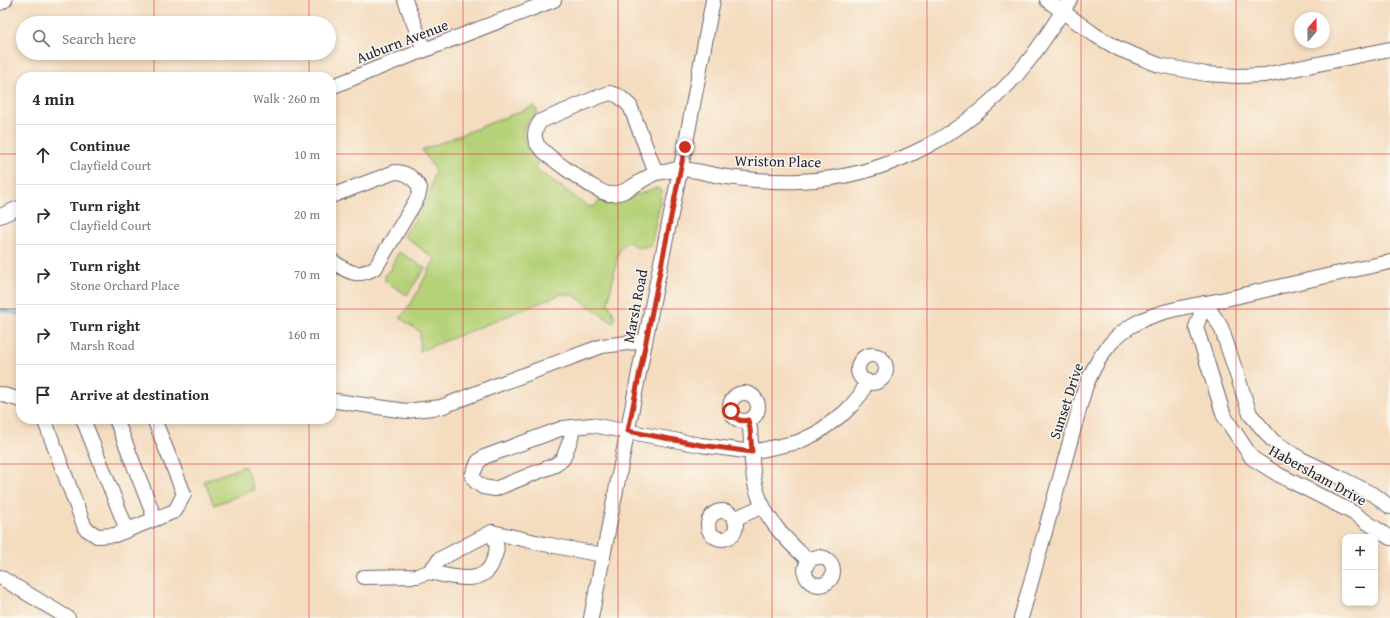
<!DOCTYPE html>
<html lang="en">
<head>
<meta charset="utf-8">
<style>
	:root { --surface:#fff; --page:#f2f2f3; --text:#2b2b33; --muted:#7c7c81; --line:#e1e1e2 }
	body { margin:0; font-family:"Gentium Book Plus",serif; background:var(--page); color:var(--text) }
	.controls { position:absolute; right:12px; bottom:12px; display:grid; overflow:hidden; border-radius:8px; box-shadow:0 2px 6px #0003 }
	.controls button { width:36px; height:36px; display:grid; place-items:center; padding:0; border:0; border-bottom:1px solid var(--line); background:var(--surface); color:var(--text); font:20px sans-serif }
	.compass { position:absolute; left:1294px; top:12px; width:36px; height:36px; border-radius:50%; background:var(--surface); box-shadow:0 2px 6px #0003; rotate:20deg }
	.stop { position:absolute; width:12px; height:12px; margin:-9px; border:3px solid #c8321e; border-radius:50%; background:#fff }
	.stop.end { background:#c8321e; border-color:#fff; box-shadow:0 1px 4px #0008 }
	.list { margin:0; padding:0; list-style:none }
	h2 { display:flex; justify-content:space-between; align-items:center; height:52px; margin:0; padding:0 16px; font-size:17px }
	h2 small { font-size:13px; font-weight:400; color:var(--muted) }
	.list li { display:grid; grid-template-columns:26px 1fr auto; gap:12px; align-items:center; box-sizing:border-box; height:60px; padding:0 16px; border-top:1px solid var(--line) }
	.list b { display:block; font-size:15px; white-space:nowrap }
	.list p { margin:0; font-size:13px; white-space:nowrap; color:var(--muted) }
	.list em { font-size:13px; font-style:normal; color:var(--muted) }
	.icon { flex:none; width:22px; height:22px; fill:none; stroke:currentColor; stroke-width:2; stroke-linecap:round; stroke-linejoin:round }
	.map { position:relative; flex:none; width:1390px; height:618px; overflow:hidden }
	.search { position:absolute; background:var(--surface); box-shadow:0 2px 6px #0003; left:16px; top:16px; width:320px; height:44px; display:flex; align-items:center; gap:10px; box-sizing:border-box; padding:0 14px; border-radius:22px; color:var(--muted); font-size:15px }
	.panel { position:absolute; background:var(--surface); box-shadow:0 2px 6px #0003; left:16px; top:72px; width:320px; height:352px; border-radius:16px }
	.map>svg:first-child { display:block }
	.green { fill:#b6d278; stroke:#6c7a5a }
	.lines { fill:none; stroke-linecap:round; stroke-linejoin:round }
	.stream { stroke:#4eb2cd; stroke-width:3.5 }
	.minor-casing { stroke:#6c6369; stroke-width:16 }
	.minor { stroke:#fff; stroke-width:14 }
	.route { stroke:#c8321e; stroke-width:5 }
	.grid { fill:none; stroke:#d62828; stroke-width:1; stroke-opacity:0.55 }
	.labels { text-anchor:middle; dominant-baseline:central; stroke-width:3; stroke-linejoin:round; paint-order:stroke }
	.street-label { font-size:15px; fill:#22223b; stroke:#fbf7ec }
</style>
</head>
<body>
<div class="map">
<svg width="1390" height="618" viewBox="0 0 1390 618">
	<rect width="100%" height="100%" fill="#fbf7ec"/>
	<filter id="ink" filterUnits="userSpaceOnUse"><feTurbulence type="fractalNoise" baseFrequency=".025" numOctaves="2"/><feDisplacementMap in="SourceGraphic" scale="8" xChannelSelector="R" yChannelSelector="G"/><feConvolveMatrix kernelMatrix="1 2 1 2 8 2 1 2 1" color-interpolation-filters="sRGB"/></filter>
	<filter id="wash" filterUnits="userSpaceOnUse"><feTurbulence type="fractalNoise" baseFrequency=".012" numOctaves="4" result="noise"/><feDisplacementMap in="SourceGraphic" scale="16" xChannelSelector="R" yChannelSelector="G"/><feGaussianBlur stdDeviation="0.9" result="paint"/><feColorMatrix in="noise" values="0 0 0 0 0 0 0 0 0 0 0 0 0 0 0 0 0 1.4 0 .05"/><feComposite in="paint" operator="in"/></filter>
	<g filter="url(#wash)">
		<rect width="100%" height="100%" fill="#f4dcbf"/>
		<g class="green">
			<path d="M 534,106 L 538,113 C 534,116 528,120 526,124 C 518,138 529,150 537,160 L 536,169 L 588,206 L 594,207 L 599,201 L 610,204 L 619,202 L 655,188 L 661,189 L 662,192 L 651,246 L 638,248 L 628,241 L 619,250 L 608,303 L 615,317 L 613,323 L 573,295 L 562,294 L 420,351 L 420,332 L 400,318 L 412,302 L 435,259 L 404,236 L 429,197 L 435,170 L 422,150 Z"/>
			<path d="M 398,253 L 401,253 L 425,268 L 407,295 L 385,281 L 385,276 L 389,270 L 391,271 L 392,269 L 391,267 Z"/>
			<path d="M 245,466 L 254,490 L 214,505 L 204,481 Z"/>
		</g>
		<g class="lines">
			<path class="stream" d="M 0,310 L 2,310 L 19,314 L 21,314"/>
		</g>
	</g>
	<g filter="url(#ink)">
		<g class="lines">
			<defs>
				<g id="minor">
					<path d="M 405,0 L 424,50"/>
					<path d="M 1047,0 L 1095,35 L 1119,49 L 1159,65 L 1206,74 L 1238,76 L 1265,75 L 1390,49"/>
					<path d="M 0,3 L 5,0"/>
					<path d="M 331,87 L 378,68 L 554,0"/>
					<path d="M 656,173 L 630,106 L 619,96 L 610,93 L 598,97 L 541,121 C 536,127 533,133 536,142 C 539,152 598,193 609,194 C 627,195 640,179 656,173 C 660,172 665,172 669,171 C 674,170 678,168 682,169 C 697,170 712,175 727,177 C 751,180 776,182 799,181 C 888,178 970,133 1025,65 C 1042,45 1055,22 1070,0"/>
					<path d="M 331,196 L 395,172 C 407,172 414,178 420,188 L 418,197 L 376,267 C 358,279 347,272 331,260"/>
					<path d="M 0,216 L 21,207"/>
					<path d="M 1205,303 L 1196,327 L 1224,416 L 1252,458 L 1279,475 L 1352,512 L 1390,538"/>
					<path d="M 1205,303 L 1221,327 L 1250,414 L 1273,441 L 1301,459 L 1337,476 L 1376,496 L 1390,507"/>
					<circle cx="872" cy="369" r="14"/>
					<circle cx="744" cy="407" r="14"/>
					<path d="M 0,394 L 21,400"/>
					<path d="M 336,401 L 406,411 L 441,407 L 497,385 L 602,346 L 645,341"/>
					<path d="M 44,419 L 85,528 L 97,536 L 115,535 L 175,511 L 184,494 L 154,419"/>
					<path d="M 83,419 L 127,530"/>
					<path d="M 116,419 L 155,519"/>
					<path d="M 748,421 L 750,429 C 752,447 751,467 755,484 C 763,518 785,539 809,561"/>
					<path d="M 573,427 L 571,438 L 563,459 L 555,465 L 495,489 L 483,487 L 476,482 L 472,476 L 478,462 L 484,457 L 563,428 L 592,425 L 701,445 L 752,452 L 798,442 L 817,433 L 844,413 L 851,406 L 861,394 L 867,381"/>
					<circle cx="722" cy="525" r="14"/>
					<path d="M 734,519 L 763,506"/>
					<circle cx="819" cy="571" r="14"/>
					<path d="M 429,572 C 450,576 484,588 493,561 C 499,546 497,547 492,532"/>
					<path d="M 0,577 L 68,618"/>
					<path d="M 364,577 L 417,576 L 429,572 L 440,559 L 492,532 L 544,544 L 603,555"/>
					<path d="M 591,618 L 653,301 L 685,147 L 713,0"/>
					<path d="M 1021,618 L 1085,388 C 1095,363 1108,340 1131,326 C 1156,310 1193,306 1221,300 C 1278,287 1334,274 1390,262"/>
				</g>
			</defs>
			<use href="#minor" class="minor-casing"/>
			<use href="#minor" class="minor"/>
		</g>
	</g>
	<g class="lines" filter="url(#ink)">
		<path class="route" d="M 685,147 L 628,431 L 701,445 L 752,452 L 750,429 L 748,420 C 740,422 734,419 731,411"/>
	</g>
	<path class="grid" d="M 154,0 L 154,23M 309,0 L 309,23M 463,0 L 463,618M 618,0 L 618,618M 772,0 L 772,618M 927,0 L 927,618M 1081,0 L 1081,618M 1236,0 L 1236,618M 154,53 L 154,77M 309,53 L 309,77M 0,154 L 21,154M 331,154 L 1390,154M 0,309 L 21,309M 331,309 L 1390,309M 154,419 L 154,618M 309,419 L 309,618M 0,464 L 1390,464"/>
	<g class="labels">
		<g class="street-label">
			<text transform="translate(402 41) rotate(-21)">Auburn Avenue</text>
			<text transform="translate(778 161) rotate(1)">Wriston Place</text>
			<text transform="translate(635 306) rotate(-79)">Marsh Road</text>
			<text transform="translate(1066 401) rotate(-72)">Sunset Drive</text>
			<text transform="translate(1318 475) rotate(29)">Habersham Drive</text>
		</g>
	</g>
</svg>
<div class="controls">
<button>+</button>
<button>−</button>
</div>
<svg class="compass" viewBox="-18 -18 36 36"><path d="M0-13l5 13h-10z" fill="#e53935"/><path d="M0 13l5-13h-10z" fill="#7c7c81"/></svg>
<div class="stop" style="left:731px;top:411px"></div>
<div class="stop end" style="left:685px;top:147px"></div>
<div class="search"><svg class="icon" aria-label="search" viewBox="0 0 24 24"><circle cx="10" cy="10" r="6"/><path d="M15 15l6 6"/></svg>Search here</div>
<section class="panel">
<h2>4 min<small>Walk · 260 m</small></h2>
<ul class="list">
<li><svg class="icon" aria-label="ahead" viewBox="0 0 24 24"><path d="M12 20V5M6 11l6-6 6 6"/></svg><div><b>Continue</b><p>Clayfield Court</p></div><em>10 m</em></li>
<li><svg class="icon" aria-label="right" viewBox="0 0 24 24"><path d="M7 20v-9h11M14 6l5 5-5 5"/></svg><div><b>Turn right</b><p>Clayfield Court</p></div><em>20 m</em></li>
<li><svg class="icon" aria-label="right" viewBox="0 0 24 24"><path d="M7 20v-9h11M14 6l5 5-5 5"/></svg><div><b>Turn right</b><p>Stone Orchard Place</p></div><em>70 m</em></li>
<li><svg class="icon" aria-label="right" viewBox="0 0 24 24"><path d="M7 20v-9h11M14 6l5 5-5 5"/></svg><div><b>Turn right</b><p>Marsh Road</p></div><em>160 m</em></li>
<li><svg class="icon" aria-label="arrive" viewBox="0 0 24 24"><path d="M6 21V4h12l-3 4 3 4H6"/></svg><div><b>Arrive at destination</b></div></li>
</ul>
</section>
</div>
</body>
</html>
